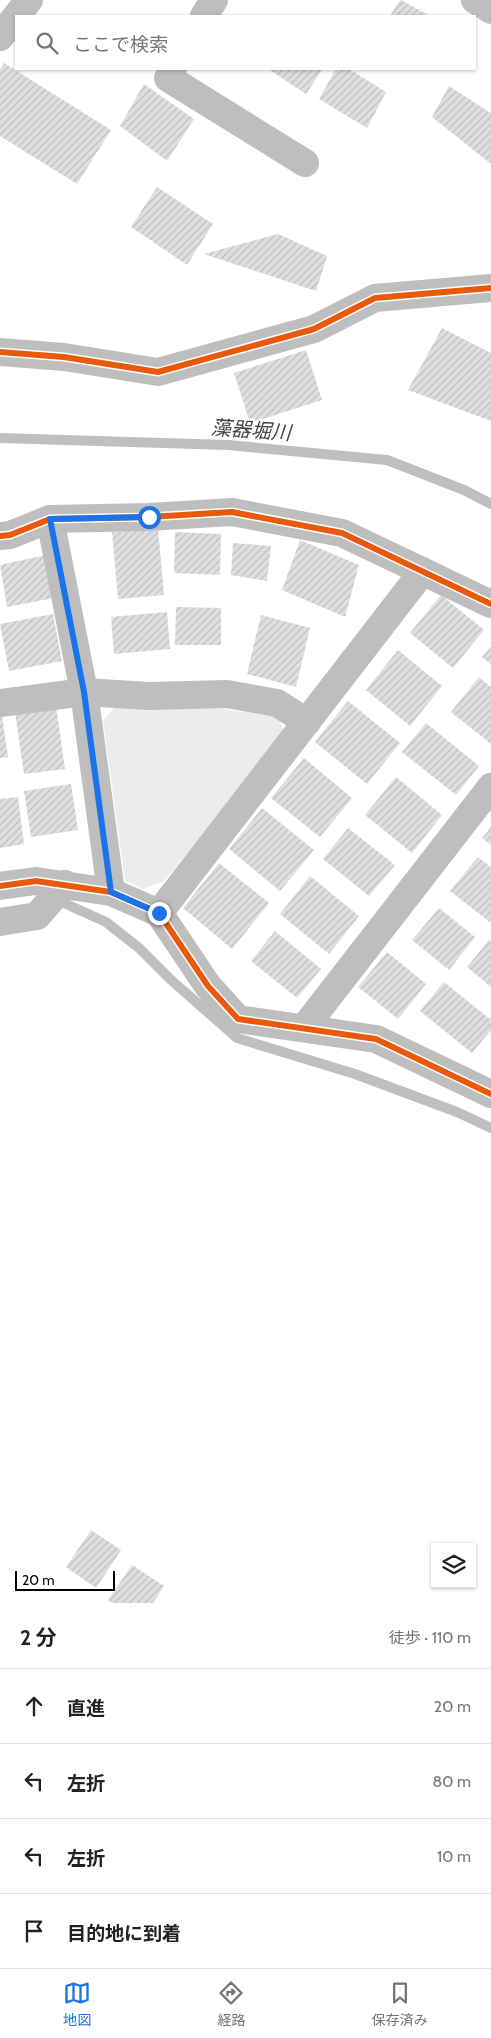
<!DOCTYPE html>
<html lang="ja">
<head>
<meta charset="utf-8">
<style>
	:root { --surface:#fff; --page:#f6f6f6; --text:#222; --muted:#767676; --line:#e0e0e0; --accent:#1a73e8 }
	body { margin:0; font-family:Cabin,"Noto Sans JP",sans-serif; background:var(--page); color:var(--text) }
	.controls { position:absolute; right:15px; bottom:15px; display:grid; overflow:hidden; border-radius:0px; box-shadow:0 1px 4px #0004 }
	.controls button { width:45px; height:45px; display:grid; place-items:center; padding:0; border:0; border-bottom:1px solid var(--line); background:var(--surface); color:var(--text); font:25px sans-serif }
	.scale { position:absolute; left:15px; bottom:12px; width:100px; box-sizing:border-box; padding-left:5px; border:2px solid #000; border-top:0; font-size:14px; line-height:18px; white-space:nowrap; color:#000; -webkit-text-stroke:4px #fff; paint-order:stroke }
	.stop { position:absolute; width:15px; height:15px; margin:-11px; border:4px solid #1a73e8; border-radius:50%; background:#fff }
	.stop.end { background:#1a73e8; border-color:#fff; box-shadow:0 1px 5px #0008 }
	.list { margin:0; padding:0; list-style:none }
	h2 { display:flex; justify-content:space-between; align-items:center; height:65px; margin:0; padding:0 20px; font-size:21px }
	h2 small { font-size:16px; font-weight:400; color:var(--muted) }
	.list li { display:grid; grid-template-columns:32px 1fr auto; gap:15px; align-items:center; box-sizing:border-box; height:75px; padding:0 20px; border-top:1px solid var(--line) }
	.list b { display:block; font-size:19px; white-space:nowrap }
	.list em { font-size:16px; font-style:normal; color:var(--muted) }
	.icon { flex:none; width:28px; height:28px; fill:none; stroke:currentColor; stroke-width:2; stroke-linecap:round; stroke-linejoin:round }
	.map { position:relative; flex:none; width:491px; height:1603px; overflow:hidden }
	.search { position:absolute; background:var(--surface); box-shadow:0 1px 4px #0004; left:15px; right:15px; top:15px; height:55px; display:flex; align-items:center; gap:12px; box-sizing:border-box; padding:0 18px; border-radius:0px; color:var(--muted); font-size:19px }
	.sheet { height:365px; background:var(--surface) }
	nav { display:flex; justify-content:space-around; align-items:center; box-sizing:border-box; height:70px; border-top:1px solid var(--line); background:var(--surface); font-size:14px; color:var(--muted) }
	nav a { display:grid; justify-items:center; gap:2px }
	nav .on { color:var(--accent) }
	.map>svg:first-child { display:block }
	.green { fill:#ececec }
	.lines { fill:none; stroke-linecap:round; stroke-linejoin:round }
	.stream { stroke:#bfbfbf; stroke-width:10 }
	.building { fill:url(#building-hatch) }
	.minor { stroke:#bebebe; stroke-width:28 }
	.cycleway-casing { stroke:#fff; stroke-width:9 }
	.cycleway { stroke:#e8590c; stroke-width:6 }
	.route { stroke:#1a73e8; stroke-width:6 }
	.labels { text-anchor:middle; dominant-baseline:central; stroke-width:5; stroke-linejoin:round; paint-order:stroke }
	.water-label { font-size:20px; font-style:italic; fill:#444; stroke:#fff }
</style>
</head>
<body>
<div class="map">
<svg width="491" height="1603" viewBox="0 0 491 1603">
	<defs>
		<pattern id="building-hatch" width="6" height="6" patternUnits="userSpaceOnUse" patternTransform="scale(1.25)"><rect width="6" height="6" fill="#dfdfdf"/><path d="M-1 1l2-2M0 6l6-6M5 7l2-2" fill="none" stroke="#bebebe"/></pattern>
	</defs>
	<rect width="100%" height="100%" fill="#fff"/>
	<path class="green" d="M 181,704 L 277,716 L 286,735 L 163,882 L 142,889 L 125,880 L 103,721 L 114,708 Z"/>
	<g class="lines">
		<g class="stream">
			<path d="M 0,438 L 228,445 L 387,460 L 464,490 L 491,504"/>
			<path d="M 55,899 L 106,922 L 139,948 L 170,979 L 237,1038 L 355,1074 L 457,1112 L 491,1128"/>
		</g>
	</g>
	<g class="building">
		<path d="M 400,0 L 401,0 L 430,16 L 390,16 Z"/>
		<path d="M 4,63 L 111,130 L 77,184 L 0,136 L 0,70 Z"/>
		<path d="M 268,69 L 321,69 L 322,70 L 306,94 Z"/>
		<path d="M 336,69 L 349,69 L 386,92 L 367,128 L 319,99 Z"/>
		<path d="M 144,84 L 194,119 L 167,161 L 120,126 Z"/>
		<path d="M 449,86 L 491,113 L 491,164 L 432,117 Z"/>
		<path d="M 157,187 L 213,224 L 187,265 L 131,227 Z"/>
		<path d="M 278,234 L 327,256 L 316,291 L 204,254 Z"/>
		<path d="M 442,328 L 491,353 L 491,421 L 408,390 Z"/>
		<path d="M 306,350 L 322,400 L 250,423 L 234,373 Z"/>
		<path d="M 158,528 L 164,595 L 118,599 L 112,532 Z"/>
		<path d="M 175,532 L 221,534 L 220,575 L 174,573 Z"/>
		<path d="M 300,540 L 359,565 L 345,617 L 282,590 Z"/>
		<path d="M 233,543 L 271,546 L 267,581 L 231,575 Z"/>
		<path d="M 46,555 L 54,598 L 7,607 L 0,565 Z"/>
		<path d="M 441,595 L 484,630 L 453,668 L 410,633 Z"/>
		<path d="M 176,607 L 221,608 L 221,645 L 175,645 Z"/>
		<path d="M 167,612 L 170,649 L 114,654 L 111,617 Z"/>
		<path d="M 53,614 L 62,661 L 9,671 L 0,624 Z"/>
		<path d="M 261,615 L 310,628 L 296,687 L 247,674 Z"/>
		<path d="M 491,646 L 491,664 L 482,657 Z"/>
		<path d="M 398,650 L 442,686 L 410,726 L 366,690 Z"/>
		<path d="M 479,677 L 491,687 L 491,744 L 451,712 Z"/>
		<path d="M 348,701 L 400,743 L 367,784 L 315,742 Z"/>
		<path d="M 56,706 L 65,769 L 24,774 L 15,712 Z"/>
		<path d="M 0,716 L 2,716 L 8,757 L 0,758 Z"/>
		<path d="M 426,723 L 479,766 L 456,795 L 402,752 Z"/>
		<path d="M 304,758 L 352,798 L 320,837 L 271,798 Z"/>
		<path d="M 396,777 L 442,815 L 412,853 L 365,815 Z"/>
		<path d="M 71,784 L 78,830 L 31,837 L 24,791 Z"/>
		<path d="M 18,797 L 24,844 L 0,848 L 0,799 Z"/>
		<path d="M 262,808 L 314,850 L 280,891 L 229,849 Z"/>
		<path d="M 491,827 L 491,845 L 482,838 Z"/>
		<path d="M 348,828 L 395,865 L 369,896 L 323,859 Z"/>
		<path d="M 478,857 L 491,867 L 491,923 L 450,891 Z"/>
		<path d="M 219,863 L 269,903 L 232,949 L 183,908 Z"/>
		<path d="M 310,876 L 359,916 L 329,954 L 280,914 Z"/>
		<path d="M 439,908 L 475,937 L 449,970 L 412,940 Z"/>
		<path d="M 275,931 L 321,969 L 297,998 L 251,961 Z"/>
		<path d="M 489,940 L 491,941 L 491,987 L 467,967 Z"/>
		<path d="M 387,952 L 426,984 L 398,1019 L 358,987 Z"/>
		<path d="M 444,982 L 491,1020 L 491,1030 L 472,1053 L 420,1011 Z"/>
		<path d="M 91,1530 L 121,1550 L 96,1588 L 66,1567 Z"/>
		<path d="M 132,1565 L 164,1586 L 153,1603 L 112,1603 L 108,1600 Z"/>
	</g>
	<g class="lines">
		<g class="minor">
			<path d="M 475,0 L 491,10"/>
			<path d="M 204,16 L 214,0"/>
			<path d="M 0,37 L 29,0"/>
			<path d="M 173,69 L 168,78 L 305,163"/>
			<path d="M 0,352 L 64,357 L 158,372 L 314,329 L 375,298 L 491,288"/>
			<path d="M 50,519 L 84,692 L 111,892"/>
			<path d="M 0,536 L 10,535 L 50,519 L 149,517 L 232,512 L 342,533 L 491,604"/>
			<path d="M 0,703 L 84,692 L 149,696 L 227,694 L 277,703 L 307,722"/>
			<path d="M 0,886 L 36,881 L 111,892 L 159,913 L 208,986 L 238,1019 L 376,1039 L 491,1094"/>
			<path d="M 159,913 L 423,571"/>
			<path d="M 0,922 L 37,916 L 65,884"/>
			<path d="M 304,1028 L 491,787"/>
		</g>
		<defs>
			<g id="cycleway">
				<path d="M 0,352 L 64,357 L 158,372 L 314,329 L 375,298 L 491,288"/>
				<path d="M 0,536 L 10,535 L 50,519 L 149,517 L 232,512 L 342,533 L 491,604"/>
				<path d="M 0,886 L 36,881 L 111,892 L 159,913 L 208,986 L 238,1019 L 376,1039 L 491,1094"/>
			</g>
		</defs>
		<use href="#cycleway" class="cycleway-casing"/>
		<use href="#cycleway" class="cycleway"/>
	</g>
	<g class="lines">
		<path class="route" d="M 149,517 L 50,519 L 84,692 L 111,892 L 159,913"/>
	</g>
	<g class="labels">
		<g class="water-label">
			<text transform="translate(251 430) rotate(4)">藻器堀川</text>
		</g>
	</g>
</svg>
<div class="controls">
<button><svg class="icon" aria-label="layers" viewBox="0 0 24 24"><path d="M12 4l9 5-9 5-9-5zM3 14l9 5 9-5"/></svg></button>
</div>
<div class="scale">20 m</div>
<div class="stop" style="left:149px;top:517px"></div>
<div class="stop end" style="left:159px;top:913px"></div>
<div class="search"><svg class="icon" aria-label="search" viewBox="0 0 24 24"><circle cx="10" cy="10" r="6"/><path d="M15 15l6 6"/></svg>ここで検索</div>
</div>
<section class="sheet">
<h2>2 分<small>徒歩 · 110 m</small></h2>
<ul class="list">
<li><svg class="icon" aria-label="ahead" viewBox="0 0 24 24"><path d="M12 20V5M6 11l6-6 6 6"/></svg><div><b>直進</b></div><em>20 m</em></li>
<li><svg class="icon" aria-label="left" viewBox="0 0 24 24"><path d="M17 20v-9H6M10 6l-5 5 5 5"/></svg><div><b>左折</b></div><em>80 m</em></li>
<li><svg class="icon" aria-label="left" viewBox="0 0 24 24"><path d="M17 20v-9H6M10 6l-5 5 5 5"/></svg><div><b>左折</b></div><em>10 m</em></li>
<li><svg class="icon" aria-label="arrive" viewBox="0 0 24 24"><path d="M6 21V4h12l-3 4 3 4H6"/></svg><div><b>目的地に到着</b></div></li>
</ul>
</section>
<nav>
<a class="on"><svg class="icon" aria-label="map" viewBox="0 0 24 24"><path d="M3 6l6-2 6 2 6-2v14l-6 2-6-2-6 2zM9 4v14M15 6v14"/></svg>地図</a>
<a><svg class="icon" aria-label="directions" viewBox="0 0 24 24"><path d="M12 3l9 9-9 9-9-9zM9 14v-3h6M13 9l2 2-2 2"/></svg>経路</a>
<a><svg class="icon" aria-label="saved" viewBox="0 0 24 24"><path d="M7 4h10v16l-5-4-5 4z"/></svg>保存済み</a>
</nav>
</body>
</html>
